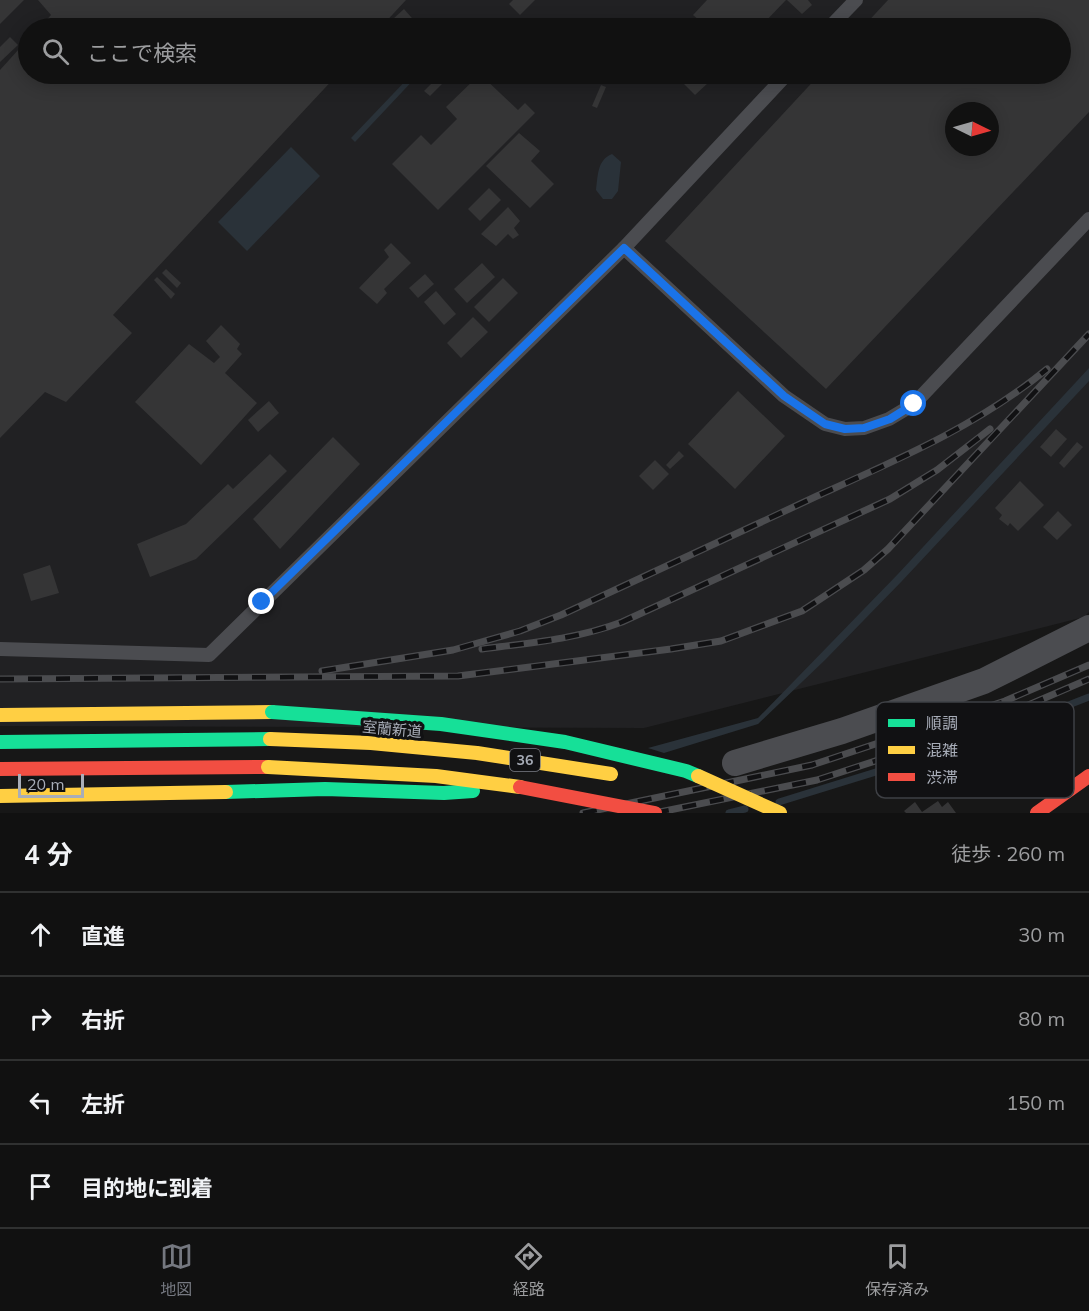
<!DOCTYPE html>
<html lang="ja">
<head>
<meta charset="utf-8">
<style>
	:root { --surface:#111; --page:#1a1a1a; --text:#f1f3f6; --muted:#9c9d9f; --line:#303131; --accent:#757880 }
	body { margin:0; font-family:Mulish,"Noto Sans JP",sans-serif; background:var(--page); color:var(--text) }
	.compass { position:absolute; left:945px; top:102px; width:54px; height:54px; border-radius:50%; background:var(--surface); box-shadow:0 3px 15px #0003; rotate:95deg }
	.scale { position:absolute; left:18px; bottom:15px; width:66px; box-sizing:border-box; padding-left:6px; border:3px solid #a8adb8; border-top:0; font-size:16px; line-height:21px; white-space:nowrap; color:#a8adb8; -webkit-text-stroke:4px #111113; paint-order:stroke }
	.stop { position:absolute; width:18px; height:18px; margin:-14px; border:4px solid #1a73e8; border-radius:50%; background:#fff }
	.stop.end { background:#1a73e8; border-color:#fff; box-shadow:0 2px 6px #0008 }
	.list { margin:0; padding:0; list-style:none }
	h2 { display:flex; justify-content:space-between; align-items:center; height:78px; margin:0; padding:0 24px; font-size:26px }
	h2 small { font-size:20px; font-weight:400; color:var(--muted) }
	.list li { display:grid; grid-template-columns:39px 1fr auto; gap:18px; align-items:center; box-sizing:border-box; height:84px; padding:0 24px; border-top:2px solid var(--line) }
	.list b { display:block; font-size:22px; white-space:nowrap }
	.list em { font-size:20px; font-style:normal; color:var(--muted) }
	.icon { flex:none; width:33px; height:33px; fill:none; stroke:currentColor; stroke-width:2; stroke-linecap:round; stroke-linejoin:round }
	.map { position:relative; flex:none; width:1089px; height:813px; overflow:hidden }
	.search { position:absolute; background:var(--surface); box-shadow:0 3px 15px #0003; left:18px; right:18px; top:18px; height:66px; display:flex; align-items:center; gap:15px; box-sizing:border-box; padding:0 21px; border-radius:33px; color:var(--muted); font-size:22px }
	.sheet { height:414px; background:var(--surface) }
	nav { display:flex; justify-content:space-around; align-items:center; box-sizing:border-box; height:84px; border-top:2px solid var(--line); background:var(--surface); font-size:16px; color:var(--muted) }
	nav a { display:grid; justify-items:center; gap:3px }
	nav .on { color:var(--accent) }
	.map>svg:first-child { display:block }
	.built { fill:#212123; fill-rule:evenodd }
	.water { fill:#2a3239 }
	.lines { fill:none; stroke-linecap:round; stroke-linejoin:round }
	.stream { stroke:#2a3239; stroke-width:7 }
	.building { fill:#353536; fill-rule:evenodd }
	.lane { stroke:#4b4c50; stroke-width:14 }
	.street { stroke:#4b4c50; stroke-width:26 }
	.fast { stroke:#16e098; stroke-width:14 }
	.slow { stroke:#ffcf43; stroke-width:14 }
	.jam { stroke:#f24e42; stroke-width:14 }
	.rail-casing { stroke:#4b4c4f; stroke-width:7 }
	.rail { stroke:#111113; stroke-width:4.5; stroke-dasharray:14; stroke-linecap:butt }
	.fast-bridge { stroke:#16e098; stroke-width:14 }
	.slow-bridge { stroke:#ffcf43; stroke-width:14 }
	.jam-bridge { stroke:#f24e42; stroke-width:14 }
	.route { stroke:#1a73e8; stroke-width:8 }
	.labels { text-anchor:middle; dominant-baseline:central; stroke-width:6; stroke-linejoin:round; paint-order:stroke }
	.shield { fill:#111113; stroke:#7b7e86; stroke-width:1.5 }
	.shield-label { font-size:14px; font-weight:bold; fill:#a8adb8 }
	.street-label { font-size:15px; fill:#a8adb8; stroke:#111113 }
	.key { fill:#111113; stroke:#3e4045; stroke-width:1.5 }
	.key-label { font-size:16px; fill:#a8adb8 }
</style>
</head>
<body>
<div class="map">
<svg width="1089" height="813" viewBox="0 0 1089 813">
	<rect width="100%" height="100%" fill="#171717"/>
	<path class="built" d="M 0,0 L 1089,0 L 1089,612 L 1084,617 L 644,728 L 0,726 ZM 28,28 L 1060,28 L 1060,74 L 28,74 ZM 954,111 L 990,111 L 990,147 L 954,147 Z"/>
	<g class="water">
		<path d="M 412,74 L 419,74 L 355,142 L 351,138 Z"/>
		<path d="M 291,147 L 320,176 L 247,251 L 218,222 Z"/>
		<path d="M 612,154 L 621,162 L 618,191 L 612,199 L 603,199 L 596,190 C 598,176 597,160 612,154 Z"/>
		<path d="M 1089,368 L 1089,381 L 902,581 L 825,660 L 758,724 L 664,753 L 648,748 L 758,718 L 898,574 Z"/>
	</g>
	<g class="lines">
		<g class="stream">
			<path d="M 779,802 L 976,741 L 1089,697"/>
			<path d="M 729,813 L 745,809"/>
		</g>
	</g>
	<g class="building">
		<path d="M 0,0 L 24,0 L 0,24 Z"/>
		<path d="M 38,0 L 406,0 L 380,28 L 39,28 L 51,15 Z"/>
		<path d="M 513,0 L 535,0 L 520,15 L 509,4 Z"/>
		<path d="M 707,0 L 786,0 L 759,28 L 708,28 L 693,15 Z"/>
		<path d="M 787,0 L 808,0 L 812,5 L 802,14 Z"/>
		<path d="M 888,0 L 1089,0 L 1089,112 L 826,389 L 665,241 L 820,74 L 1060,74 L 1060,28 L 862,28 ZM 954,111 L 990,111 L 990,147 L 954,147 Z"/>
		<path d="M 404,9 L 418,25 L 414,28 L 402,28 L 393,19 Z"/>
		<path d="M 10,37 L 18,45 L 0,62 L 0,47 Z"/>
		<path d="M 28,39 L 28,74 L 338,74 L 113,315 L 132,333 L 66,402 L 45,392 L 0,438 L 0,70 Z"/>
		<path d="M 441,74 L 448,78 L 430,96 L 424,91 Z"/>
		<path d="M 480,74 L 518,110 L 525,103 L 535,113 L 438,210 L 392,164 L 421,135 L 431,145 L 457,119 L 446,107 Z"/>
		<path d="M 677,74 L 700,74 L 709,82 L 695,95 L 675,75 Z"/>
		<path d="M 601,85 L 606,87 L 597,108 L 592,106 Z"/>
		<path d="M 519,133 L 540,151 L 531,161 L 554,184 L 530,208 L 486,166 Z"/>
		<path d="M 489,188 L 501,200 L 480,221 L 468,209 Z"/>
		<path d="M 508,207 L 520,221 L 514,228 L 519,235 L 513,239 L 508,234 L 496,246 L 481,234 Z"/>
		<path d="M 391,243 L 411,263 L 384,289 L 387,293 L 377,304 L 359,288 L 389,257 L 384,250 Z"/>
		<path d="M 482,263 L 495,277 L 467,303 L 454,289 Z"/>
		<path d="M 166,269 L 181,283 L 177,288 L 162,273 Z"/>
		<path d="M 425,274 L 434,284 L 418,298 L 409,288 Z"/>
		<path d="M 157,277 L 175,294 L 171,299 L 154,280 Z"/>
		<path d="M 503,278 L 518,293 L 489,322 L 474,307 Z"/>
		<path d="M 436,291 L 456,314 L 444,325 L 424,302 Z"/>
		<path d="M 473,317 L 488,332 L 461,358 L 447,343 Z"/>
		<path d="M 221,325 L 240,344 L 237,349 L 242,354 L 225,373 L 257,403 L 201,465 L 135,402 L 189,344 L 214,363 L 220,357 L 206,341 Z"/>
		<path d="M 738,391 L 785,436 L 735,489 L 688,444 Z"/>
		<path d="M 269,401 L 279,413 L 258,432 L 248,420 Z"/>
		<path d="M 1056,429 L 1067,439 L 1051,457 L 1040,447 Z"/>
		<path d="M 333,437 L 360,464 L 280,549 L 253,519 Z"/>
		<path d="M 1077,442 L 1083,447 L 1064,468 L 1059,463 Z"/>
		<path d="M 679,451 L 684,456 L 670,469 L 666,465 Z"/>
		<path d="M 270,454 L 287,471 L 196,559 L 150,577 L 137,544 L 186,524 L 228,484 L 233,489 Z"/>
		<path d="M 655,460 L 669,474 L 653,490 L 639,476 Z"/>
		<path d="M 1020,481 L 1044,505 L 1018,531 L 1010,523 L 1008,526 L 999,519 L 1002,515 L 995,508 Z"/>
		<path d="M 1058,511 L 1072,525 L 1057,540 L 1043,527 Z"/>
		<path d="M 50,565 L 59,593 L 31,601 L 23,574 Z"/>
		<path d="M 938,801 L 942,807 L 948,802 L 956,813 L 906,813 L 904,811 L 915,802 L 922,812 Z"/>
	</g>
	<g class="lines">
		<g class="lane">
			<path d="M 829,28 L 856,0"/>
			<path d="M 624,248 L 787,74"/>
			<path d="M 0,649 L 209,655 L 624,248 L 784,396 L 825,424 L 845,429 L 864,428 L 889,419 L 914,404 L 1089,219"/>
		</g>
		<path class="street" d="M 735,763 L 842,731 L 984,681 L 1089,628"/>
		<g class="fast">
			<path d="M 0,742 L 270,739"/>
			<path d="M 226,792 L 325,789 L 444,793 L 473,791"/>
		</g>
		<g class="slow">
			<path d="M 0,715 L 272,712"/>
			<path d="M 0,796 L 226,792"/>
		</g>
		<g class="jam">
			<path d="M 0,769 L 268,767"/>
			<path d="M 1037,813 L 1089,776"/>
		</g>
		<defs>
			<g id="rail">
				<path d="M 482,649 C 530,643 577,639 622,622 L 890,499 L 937,470 L 990,429"/>
				<path d="M 322,671 L 453,650 L 520,631 L 561,615 C 647,575 732,536 817,496 C 897,460 979,425 1047,369"/>
				<path d="M 0,679 L 458,676 L 671,649 L 721,641 L 802,611 L 864,570 L 888,549 L 1089,334"/>
				<path d="M 583,813 L 812,765 L 1005,701 L 1089,665"/>
				<path d="M 655,813 L 817,780 L 912,749 L 1010,713 L 1089,679"/>
			</g>
		</defs>
		<use href="#rail" class="rail-casing"/>
		<use href="#rail" class="rail"/>
		<path class="fast-bridge" d="M 272,712 L 441,724 L 565,742 L 686,771 L 698,776"/>
		<g class="slow-bridge">
			<path d="M 270,739 L 371,743 L 477,753 L 611,774"/>
			<path d="M 268,767 L 436,776 L 520,787"/>
			<path d="M 698,776 L 780,813"/>
		</g>
		<path class="jam-bridge" d="M 520,787 L 655,813"/>
	</g>
	<g class="lines">
		<path class="route" d="M 262,602 L 624,248 L 784,396 L 825,424 L 845,429 L 864,428 L 890,419 L 914,404"/>
	</g>
	<g class="labels">
		<rect class="shield" x="510" y="749" width="30" height="22" rx="4.5"/>
		<g class="shield-label">
			<text x="525" y="760">36</text>
		</g>
		<g class="street-label">
			<text transform="translate(392 729) rotate(5)">室蘭新道</text>
		</g>
	</g>
	<rect x="876" y="702" width="198" height="96" rx="9" class="key"/>
	<rect x="888" y="719" width="27" height="8" fill="#16e098"/>
	<rect x="888" y="746" width="27" height="8" fill="#ffcf43"/>
	<rect x="888" y="773" width="27" height="8" fill="#f24e42"/>
	<g class="key-label">
		<text x="926" y="729">順調</text>
		<text x="926" y="756">混雑</text>
		<text x="926" y="783">渋滞</text>
	</g>
</svg>
<svg class="compass" viewBox="-18 -18 36 36"><path d="M0-13l5 13h-10z" fill="#e53935"/><path d="M0 13l5-13h-10z" fill="#9c9d9f"/></svg>
<div class="scale">20 m</div>
<div class="stop" style="left:914px;top:404px"></div>
<div class="stop end" style="left:262px;top:602px"></div>
<div class="search"><svg class="icon" aria-label="search" viewBox="0 0 24 24"><circle cx="10" cy="10" r="6"/><path d="M15 15l6 6"/></svg>ここで検索</div>
</div>
<section class="sheet">
<h2>4 分<small>徒歩 · 260 m</small></h2>
<ul class="list">
<li><svg class="icon" aria-label="ahead" viewBox="0 0 24 24"><path d="M12 20V5M6 11l6-6 6 6"/></svg><div><b>直進</b></div><em>30 m</em></li>
<li><svg class="icon" aria-label="right" viewBox="0 0 24 24"><path d="M7 20v-9h11M14 6l5 5-5 5"/></svg><div><b>右折</b></div><em>80 m</em></li>
<li><svg class="icon" aria-label="left" viewBox="0 0 24 24"><path d="M17 20v-9H6M10 6l-5 5 5 5"/></svg><div><b>左折</b></div><em>150 m</em></li>
<li><svg class="icon" aria-label="arrive" viewBox="0 0 24 24"><path d="M6 21V4h12l-3 4 3 4H6"/></svg><div><b>目的地に到着</b></div></li>
</ul>
</section>
<nav>
<a class="on"><svg class="icon" aria-label="map" viewBox="0 0 24 24"><path d="M3 6l6-2 6 2 6-2v14l-6 2-6-2-6 2zM9 4v14M15 6v14"/></svg>地図</a>
<a><svg class="icon" aria-label="directions" viewBox="0 0 24 24"><path d="M12 3l9 9-9 9-9-9zM9 14v-3h6M13 9l2 2-2 2"/></svg>経路</a>
<a><svg class="icon" aria-label="saved" viewBox="0 0 24 24"><path d="M7 4h10v16l-5-4-5 4z"/></svg>保存済み</a>
</nav>
</body>
</html>
